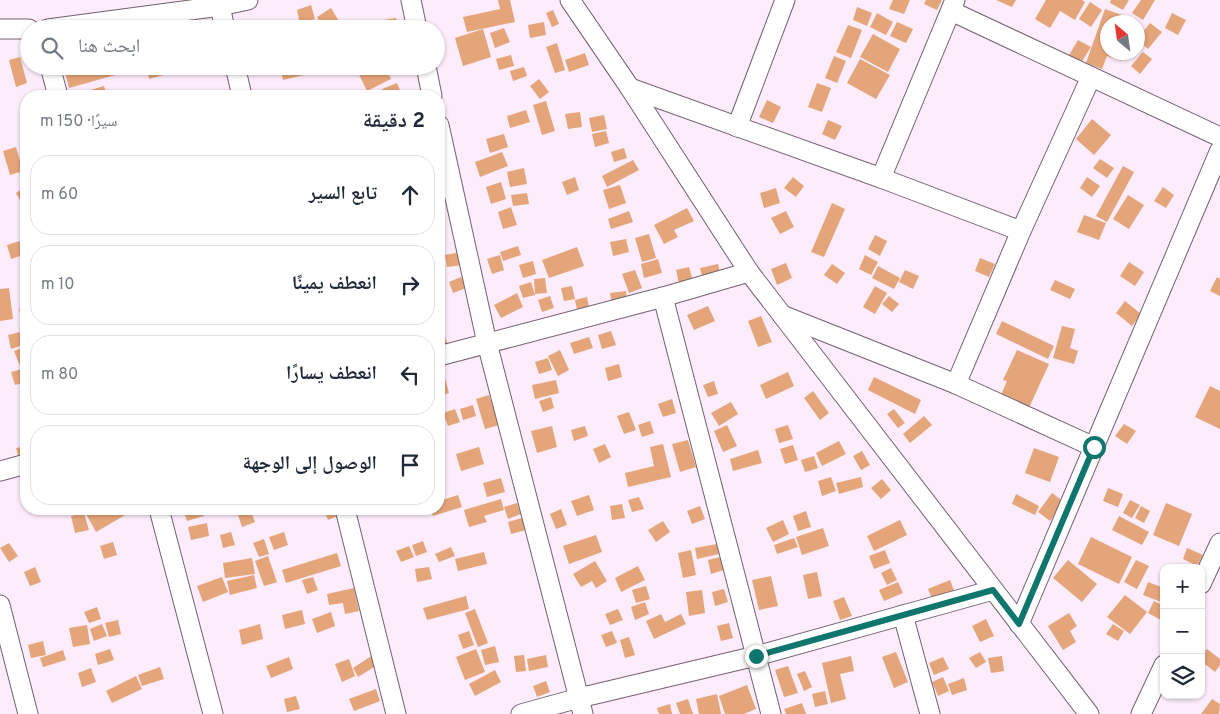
<!DOCTYPE html>
<html lang="ar">
<head>
<meta charset="utf-8">
<style>
	:root { --surface:#fff; --page:#f2f2f3; --text:#1f2937; --muted:#747a83; --line:#e0e1e3 }
	body { margin:0; font-family:Overpass,"Noto Naskh Arabic",sans-serif; background:var(--page); color:var(--text); direction:rtl }
	.controls { position:absolute; right:15px; bottom:15px; display:grid; overflow:hidden; border-radius:10px; box-shadow:0 1px 4px #0004 }
	.controls button { width:45px; height:45px; display:grid; place-items:center; padding:0; border:0; border-bottom:1px solid var(--line); background:var(--surface); color:var(--text); font:25px sans-serif }
	.compass { position:absolute; left:1100px; top:15px; width:45px; height:45px; border-radius:50%; background:var(--surface); box-shadow:0 1px 4px #0004; rotate:331deg }
	.stop { position:absolute; width:15px; height:15px; margin:-11px; border:4px solid #0f766e; border-radius:50%; background:#fff }
	.stop.end { background:#0f766e; border-color:#fff; box-shadow:0 1px 5px #0008 }
	.list { margin:0; padding:0; list-style:none }
	h2 { display:flex; justify-content:space-between; align-items:center; height:65px; margin:0; padding:0 20px; font-size:21px }
	h2 small { font-size:16px; font-weight:400; color:var(--muted) }
	.list li { display:grid; grid-template-columns:32px 1fr auto; gap:15px; align-items:center; box-sizing:border-box; height:80px; margin:0 10px 10px; padding:0 10px; border:1px solid var(--line); border-radius:20px }
	.list b { display:block; font-size:19px; white-space:nowrap }
	.list em { font-size:16px; font-style:normal; color:var(--muted) }
	.icon { flex:none; width:28px; height:28px; fill:none; stroke:currentColor; stroke-width:2; stroke-linecap:round; stroke-linejoin:round }
	.map { position:relative; flex:none; width:1220px; height:714px; overflow:hidden; direction:ltr }
	.search { position:absolute; background:var(--surface); box-shadow:0 1px 4px #0004; left:20px; top:20px; width:425px; height:55px; display:flex; align-items:center; gap:12px; box-sizing:border-box; padding:0 18px; border-radius:28px; color:var(--muted); font-size:19px }
	.panel { position:absolute; background:var(--surface); box-shadow:0 1px 4px #0004; left:20px; top:90px; width:425px; height:425px; border-radius:20px; direction:rtl }
	.map>svg:first-child { display:block }
	.building { fill:#e5a57a }
	.lines { fill:none; stroke-linecap:round; stroke-linejoin:round }
	.street-casing { stroke:#726170; stroke-width:21 }
	.street { stroke:#fff; stroke-width:19 }
	.route { stroke:#0f766e; stroke-width:6 }
</style>
</head>
<body>
<div class="map">
<svg width="1220" height="714" viewBox="0 0 1220 714">
	<rect width="100%" height="100%" fill="#fdecfb"/>
	<g class="building">
		<path d="M 498,0 L 510,0 L 515,22 L 467,32 L 463,17 L 500,9 Z"/>
		<path d="M 893,0 L 910,0 L 904,14 L 889,9 Z"/>
		<path d="M 926,0 L 942,0 L 937,10 L 924,4 Z"/>
		<path d="M 996,0 L 1016,0 L 1012,7 Z"/>
		<path d="M 1046,0 L 1082,0 L 1085,2 L 1075,20 L 1060,11 L 1050,28 L 1035,19 Z"/>
		<path d="M 1111,0 L 1129,0 L 1123,10 L 1110,3 Z"/>
		<path d="M 1141,0 L 1155,0 L 1143,20 L 1132,13 Z"/>
		<path d="M 1090,2 L 1102,10 L 1091,27 L 1079,19 Z"/>
		<path d="M 311,5 L 315,19 L 300,24 L 297,10 Z"/>
		<path d="M 857,7 L 872,13 L 867,26 L 853,20 Z"/>
		<path d="M 331,8 L 340,23 L 331,29 L 324,29 L 317,17 Z"/>
		<path d="M 1105,9 L 1136,20 L 1135,22 L 1108,22 L 1108,52 L 1124,52 L 1121,61 L 1107,56 L 1102,69 L 1086,63 Z"/>
		<path d="M 553,10 L 559,24 L 552,27 L 546,13 Z"/>
		<path d="M 877,13 L 893,22 L 886,35 L 870,27 Z"/>
		<path d="M 1172,13 L 1186,20 L 1178,35 L 1165,28 Z"/>
		<path d="M 396,18 L 398,29 L 385,29 L 383,20 Z"/>
		<path d="M 544,22 L 546,35 L 530,38 L 528,25 Z"/>
		<path d="M 897,22 L 913,29 L 906,43 L 890,36 Z"/>
		<path d="M 1150,23 L 1162,32 L 1148,49 L 1138,40 L 1138,38 Z"/>
		<path d="M 848,25 L 862,30 L 851,58 L 836,52 Z"/>
		<path d="M 504,28 L 510,42 L 495,48 L 490,33 Z"/>
		<path d="M 483,29 L 491,57 L 463,66 L 455,38 Z"/>
		<path d="M 873,34 L 900,49 L 888,72 L 860,57 Z"/>
		<path d="M 1078,40 L 1091,47 L 1081,63 L 1069,55 Z"/>
		<path d="M 557,43 L 565,70 L 555,73 L 546,47 Z"/>
		<path d="M 1143,52 L 1152,59 L 1140,74 L 1131,66 Z"/>
		<path d="M 585,53 L 589,65 L 569,72 L 565,60 Z"/>
		<path d="M 511,55 L 514,66 L 499,70 L 496,59 Z"/>
		<path d="M 834,56 L 846,61 L 837,83 L 825,78 Z"/>
		<path d="M 20,57 L 27,83 L 16,87 L 9,60 Z"/>
		<path d="M 860,59 L 890,75 L 876,99 L 847,83 Z"/>
		<path d="M 86,66 L 117,66 L 119,74 L 69,88 L 65,72 Z"/>
		<path d="M 146,66 L 161,66 L 164,75 L 149,79 Z"/>
		<path d="M 163,66 L 190,66 L 190,68 L 166,75 Z"/>
		<path d="M 280,66 L 324,66 L 325,70 L 283,80 Z"/>
		<path d="M 355,66 L 385,66 L 391,79 L 367,91 Z"/>
		<path d="M 524,67 L 527,76 L 513,81 L 510,71 Z"/>
		<path d="M 539,79 L 549,92 L 540,99 L 530,86 Z"/>
		<path d="M 397,83 L 402,95 L 385,96 L 382,89 Z"/>
		<path d="M 817,83 L 831,88 L 822,112 L 808,107 Z"/>
		<path d="M 104,86 L 107,96 L 85,96 L 84,92 Z"/>
		<path d="M 767,100 L 781,107 L 773,123 L 759,117 Z"/>
		<path d="M 546,101 L 555,131 L 542,135 L 533,105 Z"/>
		<path d="M 526,110 L 530,122 L 510,128 L 507,116 Z"/>
		<path d="M 580,112 L 582,127 L 568,129 L 565,114 Z"/>
		<path d="M 604,115 L 607,129 L 592,132 L 589,118 Z"/>
		<path d="M 1092,119 L 1111,135 L 1094,155 L 1076,139 Z"/>
		<path d="M 828,120 L 842,126 L 835,140 L 822,134 Z"/>
		<path d="M 606,131 L 609,143 L 595,147 L 592,134 Z"/>
		<path d="M 504,134 L 508,147 L 490,153 L 486,139 Z"/>
		<path d="M 16,147 L 23,171 L 10,175 L 3,151 Z"/>
		<path d="M 624,148 L 627,158 L 614,162 L 611,152 Z"/>
		<path d="M 502,152 L 508,166 L 480,177 L 475,162 Z"/>
		<path d="M 1100,159 L 1114,168 L 1107,178 L 1093,168 Z"/>
		<path d="M 633,160 L 639,170 L 607,187 L 602,176 Z"/>
		<path d="M 1123,166 L 1134,172 L 1107,222 L 1096,216 Z"/>
		<path d="M 524,168 L 527,184 L 510,187 L 507,172 Z"/>
		<path d="M 575,177 L 579,190 L 567,195 L 562,182 Z"/>
		<path d="M 793,177 L 804,186 L 796,197 L 784,188 Z"/>
		<path d="M 1087,177 L 1100,186 L 1092,197 L 1080,188 Z"/>
		<path d="M 501,182 L 506,199 L 491,204 L 486,187 Z"/>
		<path d="M 620,185 L 626,203 L 609,209 L 603,190 Z"/>
		<path d="M 26,186 L 26,205 L 24,207 L 16,193 Z"/>
		<path d="M 1163,187 L 1174,195 L 1166,208 L 1154,201 Z"/>
		<path d="M 776,188 L 780,203 L 764,208 L 760,193 Z"/>
		<path d="M 527,193 L 529,204 L 513,206 L 511,195 Z"/>
		<path d="M 1128,195 L 1144,205 L 1129,229 L 1113,219 Z"/>
		<path d="M 832,203 L 845,209 L 824,257 L 811,252 Z"/>
		<path d="M 511,207 L 517,225 L 503,229 L 498,212 Z"/>
		<path d="M 687,208 L 694,221 L 674,230 L 678,237 L 664,244 L 654,225 Z"/>
		<path d="M 629,211 L 633,222 L 611,229 L 608,219 Z"/>
		<path d="M 786,211 L 794,227 L 780,234 L 771,218 Z"/>
		<path d="M 1084,215 L 1106,223 L 1099,240 L 1077,232 Z"/>
		<path d="M 649,234 L 656,258 L 642,262 L 635,238 Z"/>
		<path d="M 875,235 L 887,241 L 880,256 L 868,249 Z"/>
		<path d="M 626,239 L 629,252 L 613,256 L 610,242 Z"/>
		<path d="M 23,240 L 26,254 L 11,259 L 7,245 Z"/>
		<path d="M 518,246 L 521,255 L 503,261 L 500,252 Z"/>
		<path d="M 577,247 L 584,266 L 549,278 L 542,260 Z"/>
		<path d="M 461,252 L 463,265 L 447,267 L 445,255 Z"/>
		<path d="M 500,255 L 504,270 L 492,274 L 487,259 Z"/>
		<path d="M 865,255 L 878,262 L 871,275 L 859,269 Z"/>
		<path d="M 980,258 L 995,264 L 989,277 L 975,271 Z"/>
		<path d="M 658,259 L 662,273 L 644,278 L 641,264 Z"/>
		<path d="M 533,261 L 536,274 L 523,278 L 519,265 Z"/>
		<path d="M 1129,262 L 1144,272 L 1135,286 L 1120,276 Z"/>
		<path d="M 786,263 L 792,278 L 777,285 L 771,269 Z"/>
		<path d="M 718,264 L 721,277 L 703,280 L 700,268 Z"/>
		<path d="M 832,264 L 845,273 L 837,284 L 824,275 Z"/>
		<path d="M 878,266 L 900,278 L 894,289 L 872,278 Z"/>
		<path d="M 689,267 L 693,281 L 679,284 L 676,270 Z"/>
		<path d="M 635,270 L 642,288 L 629,293 L 622,274 Z"/>
		<path d="M 905,270 L 919,276 L 913,289 L 899,282 Z"/>
		<path d="M 461,277 L 466,288 L 453,293 L 449,282 Z"/>
		<path d="M 1217,277 L 1220,279 L 1220,296 L 1210,291 Z"/>
		<path d="M 545,278 L 547,293 L 535,294 L 534,279 Z"/>
		<path d="M 1055,280 L 1075,289 L 1070,299 L 1050,290 Z"/>
		<path d="M 531,282 L 535,295 L 523,298 L 519,286 Z"/>
		<path d="M 572,286 L 575,299 L 564,301 L 561,288 Z"/>
		<path d="M 875,286 L 887,293 L 875,314 L 863,307 Z"/>
		<path d="M 9,288 L 13,319 L 0,321 L 0,289 Z"/>
		<path d="M 626,291 L 627,302 L 612,305 L 610,293 Z"/>
		<path d="M 517,293 L 523,307 L 501,318 L 494,305 Z"/>
		<path d="M 550,296 L 554,308 L 542,312 L 538,300 Z"/>
		<path d="M 889,296 L 899,304 L 892,312 L 882,304 Z"/>
		<path d="M 587,297 L 590,312 L 578,314 L 575,300 Z"/>
		<path d="M 1125,301 L 1141,314 L 1132,326 L 1116,313 Z"/>
		<path d="M 708,306 L 715,321 L 694,330 L 687,315 Z"/>
		<path d="M 26,307 L 26,326 L 23,326 L 19,309 Z"/>
		<path d="M 761,316 L 772,342 L 758,347 L 748,321 Z"/>
		<path d="M 1002,321 L 1054,346 L 1048,359 L 996,334 Z"/>
		<path d="M 1062,326 L 1075,329 L 1070,348 L 1078,351 L 1074,364 L 1053,358 Z"/>
		<path d="M 442,329 L 450,350 L 439,354 L 439,331 Z"/>
		<path d="M 611,331 L 616,345 L 602,349 L 598,335 Z"/>
		<path d="M 20,332 L 23,345 L 11,349 L 8,335 Z"/>
		<path d="M 589,337 L 593,348 L 574,354 L 570,343 Z"/>
		<path d="M 25,347 L 26,364 L 20,366 L 14,351 Z"/>
		<path d="M 560,350 L 569,370 L 558,376 L 548,356 Z"/>
		<path d="M 1017,350 L 1049,364 L 1028,410 L 1000,397 L 1007,381 L 1003,380 Z"/>
		<path d="M 548,358 L 552,370 L 539,374 L 535,362 Z"/>
		<path d="M 619,364 L 622,377 L 608,381 L 605,368 Z"/>
		<path d="M 26,368 L 26,382 L 15,385 L 11,372 Z"/>
		<path d="M 788,372 L 794,386 L 766,399 L 760,385 Z"/>
		<path d="M 874,377 L 921,400 L 915,414 L 868,390 Z"/>
		<path d="M 445,378 L 449,393 L 439,396 L 439,380 Z"/>
		<path d="M 556,380 L 559,393 L 535,399 L 532,385 Z"/>
		<path d="M 714,381 L 718,394 L 708,397 L 703,385 Z"/>
		<path d="M 1210,386 L 1220,391 L 1220,429 L 1195,417 Z"/>
		<path d="M 813,391 L 829,413 L 820,420 L 804,398 Z"/>
		<path d="M 489,395 L 499,425 L 485,429 L 476,399 Z"/>
		<path d="M 551,397 L 554,408 L 543,412 L 539,401 Z"/>
		<path d="M 672,399 L 676,413 L 663,417 L 658,404 Z"/>
		<path d="M 731,402 L 738,414 L 719,426 L 711,413 Z"/>
		<path d="M 473,405 L 476,416 L 463,420 L 460,409 Z"/>
		<path d="M 455,409 L 460,422 L 448,426 L 443,413 Z"/>
		<path d="M 894,409 L 905,423 L 898,428 L 887,414 Z"/>
		<path d="M 629,412 L 636,430 L 624,434 L 617,416 Z"/>
		<path d="M 924,416 L 932,425 L 910,443 L 903,434 Z"/>
		<path d="M 650,421 L 654,433 L 642,437 L 638,425 Z"/>
		<path d="M 1124,424 L 1136,431 L 1127,444 L 1115,436 Z"/>
		<path d="M 727,425 L 737,446 L 723,452 L 714,431 Z"/>
		<path d="M 788,425 L 793,439 L 779,443 L 775,429 Z"/>
		<path d="M 552,426 L 557,447 L 537,453 L 531,431 Z"/>
		<path d="M 585,426 L 588,436 L 574,441 L 571,430 Z"/>
		<path d="M 688,440 L 696,467 L 680,472 L 672,444 Z"/>
		<path d="M 839,441 L 846,454 L 822,466 L 816,453 Z"/>
		<path d="M 605,444 L 611,457 L 599,463 L 593,449 Z"/>
		<path d="M 663,444 L 671,477 L 628,487 L 625,473 L 654,466 L 650,447 Z"/>
		<path d="M 793,445 L 798,460 L 785,464 L 780,449 Z"/>
		<path d="M 26,446 L 26,457 L 19,459 L 16,448 Z"/>
		<path d="M 479,447 L 484,464 L 461,471 L 456,454 Z"/>
		<path d="M 1034,448 L 1059,457 L 1050,482 L 1025,473 Z"/>
		<path d="M 758,450 L 762,463 L 733,471 L 730,459 Z"/>
		<path d="M 862,451 L 870,465 L 861,470 L 853,456 Z"/>
		<path d="M 814,456 L 818,468 L 805,472 L 801,460 Z"/>
		<path d="M 831,477 L 836,491 L 822,496 L 818,481 Z"/>
		<path d="M 861,477 L 863,487 L 839,494 L 836,483 Z"/>
		<path d="M 501,478 L 505,492 L 487,497 L 483,483 Z"/>
		<path d="M 882,479 L 891,490 L 881,499 L 871,488 Z"/>
		<path d="M 1108,488 L 1123,494 L 1118,507 L 1103,501 Z"/>
		<path d="M 1052,493 L 1064,502 L 1050,521 L 1038,512 Z"/>
		<path d="M 1016,494 L 1039,506 L 1035,515 L 1012,504 Z"/>
		<path d="M 458,495 L 462,507 L 433,516 L 431,509 L 439,509 L 439,501 Z"/>
		<path d="M 589,495 L 594,510 L 577,516 L 571,501 Z"/>
		<path d="M 639,497 L 644,509 L 632,512 L 628,500 Z"/>
		<path d="M 501,499 L 504,510 L 484,516 L 487,522 L 469,527 L 464,510 Z"/>
		<path d="M 1130,500 L 1140,505 L 1132,518 L 1123,513 Z"/>
		<path d="M 517,503 L 521,514 L 508,519 L 504,507 Z"/>
		<path d="M 1166,503 L 1192,514 L 1179,546 L 1153,535 Z"/>
		<path d="M 622,504 L 625,518 L 612,520 L 610,506 Z"/>
		<path d="M 700,506 L 705,519 L 692,524 L 687,511 Z"/>
		<path d="M 1141,506 L 1150,511 L 1144,523 L 1135,518 Z"/>
		<path d="M 95,509 L 123,509 L 127,514 L 96,532 L 86,514 Z"/>
		<path d="M 183,509 L 202,509 L 204,516 L 187,521 Z"/>
		<path d="M 247,509 L 250,509 L 255,522 L 242,527 L 237,512 Z"/>
		<path d="M 324,509 L 338,509 L 340,515 L 328,520 Z"/>
		<path d="M 561,509 L 567,525 L 556,529 L 550,514 Z"/>
		<path d="M 806,511 L 811,527 L 798,531 L 793,516 Z"/>
		<path d="M 84,513 L 89,530 L 75,533 L 71,516 Z"/>
		<path d="M 1119,516 L 1149,532 L 1142,545 L 1112,530 Z"/>
		<path d="M 522,518 L 526,530 L 511,534 L 508,522 Z"/>
		<path d="M 783,520 L 789,534 L 773,542 L 766,528 Z"/>
		<path d="M 900,520 L 907,535 L 874,551 L 867,536 Z"/>
		<path d="M 663,521 L 670,532 L 656,542 L 648,530 Z"/>
		<path d="M 207,523 L 209,536 L 191,540 L 188,527 Z"/>
		<path d="M 823,528 L 829,546 L 802,555 L 796,537 Z"/>
		<path d="M 231,532 L 235,545 L 223,548 L 220,535 Z"/>
		<path d="M 284,532 L 288,545 L 274,550 L 269,537 Z"/>
		<path d="M 596,535 L 602,552 L 569,564 L 563,546 Z"/>
		<path d="M 1091,537 L 1132,557 L 1119,584 L 1078,564 Z"/>
		<path d="M 794,538 L 798,547 L 777,554 L 774,545 Z"/>
		<path d="M 264,539 L 269,554 L 259,557 L 253,543 Z"/>
		<path d="M 423,541 L 427,552 L 416,556 L 412,545 Z"/>
		<path d="M 113,542 L 117,555 L 104,559 L 100,546 Z"/>
		<path d="M 9,543 L 18,556 L 9,562 L 0,548 Z"/>
		<path d="M 717,544 L 719,554 L 697,559 L 695,548 Z"/>
		<path d="M 409,546 L 414,557 L 401,562 L 396,551 Z"/>
		<path d="M 451,547 L 455,556 L 439,562 L 435,554 Z"/>
		<path d="M 1187,548 L 1203,555 L 1197,566 L 1183,559 Z"/>
		<path d="M 691,550 L 696,575 L 683,578 L 678,553 Z"/>
		<path d="M 885,550 L 890,563 L 874,569 L 869,556 Z"/>
		<path d="M 484,552 L 487,564 L 458,571 L 455,559 Z"/>
		<path d="M 337,553 L 341,566 L 286,583 L 282,570 Z"/>
		<path d="M 268,556 L 277,582 L 264,586 L 255,561 Z"/>
		<path d="M 720,557 L 724,570 L 711,574 L 708,560 Z"/>
		<path d="M 252,558 L 255,574 L 225,578 L 223,563 Z"/>
		<path d="M 1068,560 L 1097,584 L 1082,602 L 1053,578 Z"/>
		<path d="M 1136,560 L 1149,566 L 1137,589 L 1124,582 Z"/>
		<path d="M 595,561 L 607,581 L 596,588 L 592,581 L 581,587 L 573,574 Z"/>
		<path d="M 638,566 L 645,580 L 621,592 L 615,578 Z"/>
		<path d="M 35,567 L 41,582 L 30,586 L 24,572 Z"/>
		<path d="M 429,567 L 432,579 L 417,582 L 415,569 Z"/>
		<path d="M 891,568 L 897,580 L 887,585 L 881,573 Z"/>
		<path d="M 817,572 L 822,596 L 808,599 L 803,575 Z"/>
		<path d="M 254,575 L 257,588 L 230,595 L 227,581 Z"/>
		<path d="M 771,576 L 778,606 L 759,610 L 752,580 Z"/>
		<path d="M 222,577 L 228,592 L 203,602 L 197,586 Z"/>
		<path d="M 313,577 L 318,590 L 307,594 L 302,580 Z"/>
		<path d="M 950,580 L 955,593 L 933,602 L 928,589 Z"/>
		<path d="M 898,582 L 903,593 L 884,601 L 879,590 Z"/>
		<path d="M 1148,582 L 1164,588 L 1164,603 L 1143,595 Z"/>
		<path d="M 646,586 L 650,599 L 636,603 L 632,590 Z"/>
		<path d="M 354,588 L 359,611 L 345,614 L 343,603 L 329,605 L 327,594 Z"/>
		<path d="M 724,589 L 728,602 L 715,606 L 712,592 Z"/>
		<path d="M 702,590 L 705,613 L 689,616 L 686,592 Z"/>
		<path d="M 1125,595 L 1147,612 L 1130,634 L 1107,617 Z"/>
		<path d="M 466,596 L 469,609 L 427,620 L 423,608 Z"/>
		<path d="M 844,597 L 852,616 L 840,620 L 833,601 Z"/>
		<path d="M 1154,601 L 1164,606 L 1164,615 L 1161,620 L 1148,613 Z"/>
		<path d="M 645,602 L 649,614 L 635,620 L 631,607 Z"/>
		<path d="M 97,607 L 101,619 L 89,623 L 84,612 Z"/>
		<path d="M 475,609 L 488,643 L 478,647 L 465,613 Z"/>
		<path d="M 618,609 L 623,620 L 610,625 L 605,614 Z"/>
		<path d="M 302,610 L 305,624 L 285,629 L 282,615 Z"/>
		<path d="M 331,612 L 335,626 L 317,633 L 312,619 Z"/>
		<path d="M 1069,613 L 1077,626 L 1070,631 L 1076,642 L 1063,650 L 1048,626 Z"/>
		<path d="M 661,614 L 665,622 L 681,614 L 686,624 L 654,639 L 646,621 Z"/>
		<path d="M 986,619 L 994,636 L 980,642 L 972,626 Z"/>
		<path d="M 118,620 L 121,634 L 109,637 L 105,623 Z"/>
		<path d="M 729,623 L 733,638 L 721,641 L 717,626 Z"/>
		<path d="M 102,624 L 107,636 L 94,641 L 90,629 Z"/>
		<path d="M 260,624 L 263,639 L 242,645 L 239,630 Z"/>
		<path d="M 1113,624 L 1124,631 L 1118,641 L 1106,634 Z"/>
		<path d="M 87,625 L 90,644 L 73,647 L 69,628 Z"/>
		<path d="M 469,631 L 474,645 L 463,649 L 458,635 Z"/>
		<path d="M 612,631 L 617,643 L 606,647 L 601,635 Z"/>
		<path d="M 629,637 L 635,655 L 625,658 L 620,640 Z"/>
		<path d="M 43,641 L 46,655 L 31,658 L 28,645 Z"/>
		<path d="M 495,646 L 499,662 L 485,665 L 481,650 Z"/>
		<path d="M 110,649 L 114,660 L 98,665 L 95,654 Z"/>
		<path d="M 476,649 L 485,672 L 465,680 L 456,657 Z"/>
		<path d="M 1207,649 L 1220,659 L 1220,665 L 1215,672 L 1201,661 L 1201,656 Z"/>
		<path d="M 63,650 L 66,660 L 43,667 L 40,658 Z"/>
		<path d="M 896,652 L 908,682 L 894,688 L 882,657 Z"/>
		<path d="M 980,652 L 986,662 L 976,668 L 969,658 Z"/>
		<path d="M 373,655 L 379,664 L 358,677 L 353,668 Z"/>
		<path d="M 524,655 L 526,671 L 516,672 L 514,656 Z"/>
		<path d="M 546,655 L 548,667 L 529,671 L 527,659 Z"/>
		<path d="M 851,656 L 854,671 L 840,674 L 846,699 L 831,703 L 822,663 Z"/>
		<path d="M 1002,656 L 1004,671 L 991,673 L 988,658 Z"/>
		<path d="M 289,657 L 293,669 L 271,678 L 266,666 Z"/>
		<path d="M 943,657 L 949,669 L 934,675 L 929,663 Z"/>
		<path d="M 349,659 L 355,676 L 342,682 L 335,664 Z"/>
		<path d="M 788,666 L 798,693 L 784,697 L 775,670 Z"/>
		<path d="M 160,667 L 164,679 L 142,686 L 138,675 Z"/>
		<path d="M 91,668 L 96,682 L 82,687 L 78,673 Z"/>
		<path d="M 495,670 L 501,682 L 475,696 L 469,684 Z"/>
		<path d="M 805,671 L 812,687 L 804,691 L 797,674 Z"/>
		<path d="M 136,676 L 142,689 L 112,703 L 106,691 Z"/>
		<path d="M 943,677 L 949,691 L 938,696 L 932,682 Z"/>
		<path d="M 964,678 L 967,690 L 952,695 L 948,684 Z"/>
		<path d="M 546,681 L 550,692 L 537,697 L 533,686 Z"/>
		<path d="M 747,685 L 756,709 L 744,714 L 725,714 L 719,696 Z"/>
		<path d="M 376,689 L 380,701 L 354,711 L 349,699 Z"/>
		<path d="M 825,691 L 828,704 L 815,707 L 812,694 Z"/>
		<path d="M 717,694 L 721,714 L 699,714 L 696,699 Z"/>
		<path d="M 296,696 L 300,709 L 287,712 L 284,699 Z"/>
		<path d="M 688,699 L 693,714 L 680,714 L 676,703 Z"/>
		<path d="M 1212,699 L 1220,704 L 1219,714 L 1201,714 Z"/>
		<path d="M 802,703 L 806,714 L 786,714 L 784,709 Z"/>
		<path d="M 670,704 L 672,714 L 659,714 L 657,708 Z"/>
	</g>
	<g class="lines">
		<defs>
			<g id="street">
				<path d="M 411,0 L 417,29"/>
				<path d="M 570,0 L 630,88 L 749,272 L 1089,714"/>
				<path d="M 220,6 L 225,29"/>
				<path d="M 951,11 L 1220,137"/>
				<path d="M 0,29 L 29,29"/>
				<path d="M 48,29 L 220,6 L 248,0"/>
				<path d="M 50,66 L 58,96"/>
				<path d="M 235,66 L 242,96"/>
				<path d="M 426,66 L 432,96"/>
				<path d="M 630,88 L 881,178 L 955,0"/>
				<path d="M 439,125 L 487,343 L 583,714"/>
				<path d="M 737,127 L 785,0"/>
				<path d="M 881,178 L 1021,231 L 1091,77"/>
				<path d="M 663,297 L 771,714"/>
				<path d="M 782,315 L 956,384 L 1094,447"/>
				<path d="M 439,356 L 663,297 L 749,272"/>
				<path d="M 956,384 L 1021,231"/>
				<path d="M 0,471 L 26,464"/>
				<path d="M 159,509 L 213,714"/>
				<path d="M 345,509 L 396,714"/>
				<path d="M 1201,584 L 1220,543"/>
				<path d="M 0,605 L 28,714"/>
				<path d="M 903,615 L 930,714"/>
				<path d="M 1019,624 L 1220,150"/>
				<path d="M 521,714 L 579,698 L 756,656 L 993,590"/>
				<path d="M 1141,714 L 1164,665"/>
			</g>
		</defs>
		<use href="#street" class="street-casing"/>
		<use href="#street" class="street"/>
	</g>
	<g class="lines">
		<path class="route" d="M 756,656 L 993,590 L 1019,624 L 1094,447"/>
	</g>
</svg>
<div class="controls">
<button>+</button>
<button>−</button>
<button><svg class="icon" aria-label="layers" viewBox="0 0 24 24"><path d="M12 4l9 5-9 5-9-5zM3 14l9 5 9-5"/></svg></button>
</div>
<svg class="compass" viewBox="-18 -18 36 36"><path d="M0-13l5 13h-10z" fill="#e53935"/><path d="M0 13l5-13h-10z" fill="#747a83"/></svg>
<div class="stop" style="left:1094px;top:447px"></div>
<div class="stop end" style="left:756px;top:656px"></div>
<div class="search"><svg class="icon" aria-label="search" viewBox="0 0 24 24"><circle cx="10" cy="10" r="6"/><path d="M15 15l6 6"/></svg>ابحث هنا</div>
<section class="panel">
<h2>2 دقيقة<small>سيرًا · 150 m</small></h2>
<ul class="list">
<li><svg class="icon" aria-label="ahead" viewBox="0 0 24 24"><path d="M12 20V5M6 11l6-6 6 6"/></svg><div><b>تابع السير</b></div><em>60 m</em></li>
<li><svg class="icon" aria-label="right" viewBox="0 0 24 24"><path d="M7 20v-9h11M14 6l5 5-5 5"/></svg><div><b>انعطف يمينًا</b></div><em>10 m</em></li>
<li><svg class="icon" aria-label="left" viewBox="0 0 24 24"><path d="M17 20v-9H6M10 6l-5 5 5 5"/></svg><div><b>انعطف يسارًا</b></div><em>80 m</em></li>
<li><svg class="icon" aria-label="arrive" viewBox="0 0 24 24"><path d="M6 21V4h12l-3 4 3 4H6"/></svg><div><b>الوصول إلى الوجهة</b></div></li>
</ul>
</section>
</div>
</body>
</html>
